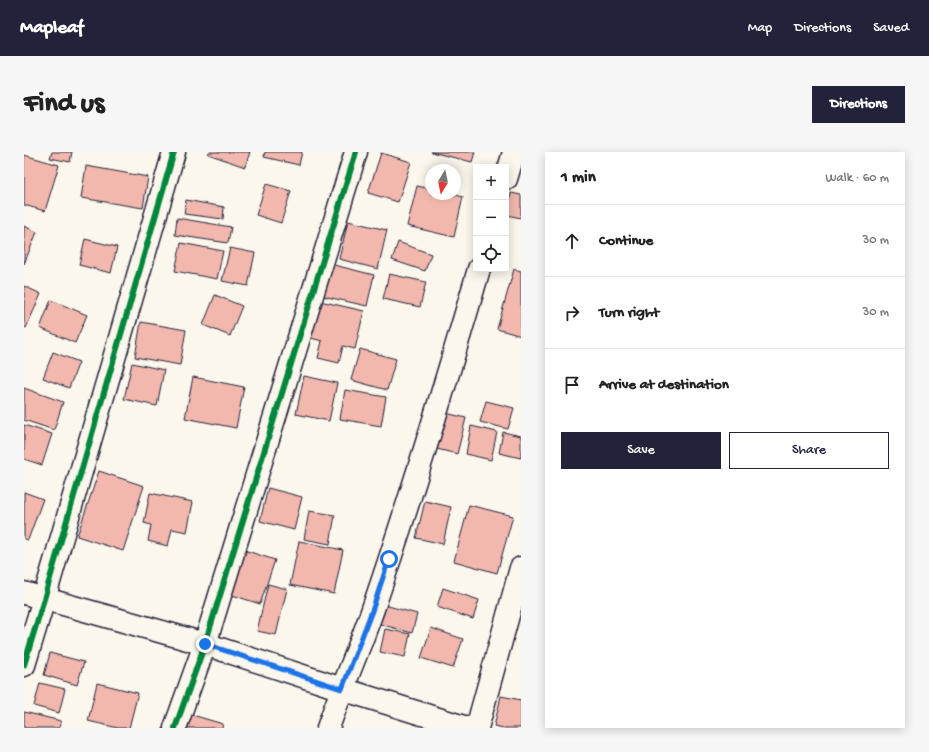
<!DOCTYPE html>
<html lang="en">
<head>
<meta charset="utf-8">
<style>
	:root { --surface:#fff; --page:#f6f6f6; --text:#222; --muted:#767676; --line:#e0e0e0; --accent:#22223b }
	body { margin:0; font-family:"Gochi Hand",sans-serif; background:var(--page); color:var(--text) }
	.controls { position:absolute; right:12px; top:12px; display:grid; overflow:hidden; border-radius:0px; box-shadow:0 2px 10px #0003 }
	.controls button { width:36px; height:36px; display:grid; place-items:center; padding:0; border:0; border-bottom:1px solid var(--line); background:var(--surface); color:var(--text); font:20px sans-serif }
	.compass { position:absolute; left:401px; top:12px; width:36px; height:36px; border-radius:50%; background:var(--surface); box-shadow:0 2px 10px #0003; rotate:190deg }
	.stop { position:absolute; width:12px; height:12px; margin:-9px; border:3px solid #1a73e8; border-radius:50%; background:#fff }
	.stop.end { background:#1a73e8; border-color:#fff; box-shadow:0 1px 4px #0008 }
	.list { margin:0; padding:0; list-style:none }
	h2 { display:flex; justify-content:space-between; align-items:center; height:52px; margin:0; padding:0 16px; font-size:17px }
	h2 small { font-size:13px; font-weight:400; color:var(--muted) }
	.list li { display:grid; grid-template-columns:26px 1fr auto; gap:12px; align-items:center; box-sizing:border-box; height:72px; padding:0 16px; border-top:1px solid var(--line) }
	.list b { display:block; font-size:15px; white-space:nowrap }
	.list em { font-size:13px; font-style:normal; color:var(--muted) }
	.actions { display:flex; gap:8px; padding:12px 16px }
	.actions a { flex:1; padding:9px 0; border:1px solid var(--accent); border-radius:0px; text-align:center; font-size:14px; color:var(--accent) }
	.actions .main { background:var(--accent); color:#fff }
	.icon { flex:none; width:22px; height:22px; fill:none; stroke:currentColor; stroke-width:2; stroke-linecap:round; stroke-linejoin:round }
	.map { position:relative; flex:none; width:497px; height:576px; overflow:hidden; border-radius:0px }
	header { display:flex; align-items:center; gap:24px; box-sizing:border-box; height:56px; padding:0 20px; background:var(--accent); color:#fff }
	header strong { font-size:19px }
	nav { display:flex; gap:22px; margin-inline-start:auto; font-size:14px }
	.intro { display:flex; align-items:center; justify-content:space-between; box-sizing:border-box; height:96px; padding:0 24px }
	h1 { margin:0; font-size:28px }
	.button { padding:10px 18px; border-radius:0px; background:var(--accent); color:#fff; font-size:14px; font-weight:700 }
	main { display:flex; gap:24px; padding:0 24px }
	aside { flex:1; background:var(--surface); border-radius:0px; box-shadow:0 2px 10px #0003 }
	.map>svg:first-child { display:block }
	.building { fill:#f2b7ad; stroke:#22223b }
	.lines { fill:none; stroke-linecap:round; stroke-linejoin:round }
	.minor-casing { stroke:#22223b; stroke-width:25 }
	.minor { stroke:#fbf7ec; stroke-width:22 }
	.cycleway-casing { stroke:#fbf7ec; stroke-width:8 }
	.cycleway { stroke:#00873e; stroke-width:6 }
	.route { stroke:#1a73e8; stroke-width:5 }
</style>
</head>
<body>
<header>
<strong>Mapleaf</strong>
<nav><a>Map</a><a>Directions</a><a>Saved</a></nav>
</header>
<div class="intro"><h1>Find us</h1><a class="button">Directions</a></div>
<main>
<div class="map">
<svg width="497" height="576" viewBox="0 0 497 576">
	<rect width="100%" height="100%" fill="#fbf7ec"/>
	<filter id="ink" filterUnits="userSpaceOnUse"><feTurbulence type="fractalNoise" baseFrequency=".025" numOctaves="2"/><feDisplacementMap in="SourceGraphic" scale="8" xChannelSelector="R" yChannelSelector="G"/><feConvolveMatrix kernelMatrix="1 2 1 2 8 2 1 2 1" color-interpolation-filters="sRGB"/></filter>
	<g filter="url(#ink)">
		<g class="building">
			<path d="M 28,0 L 48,0 L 46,10 L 26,6 Z"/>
			<path d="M 185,0 L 226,0 L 221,15 L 184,2 Z"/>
			<path d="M 241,0 L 278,0 L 275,13 L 240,5 Z"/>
			<path d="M 407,0 L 451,0 L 448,10 Z"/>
			<path d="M 357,1 L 387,10 L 374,50 L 344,41 Z"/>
			<path d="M 0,3 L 35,13 L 21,59 L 0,53 Z"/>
			<path d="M 62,14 L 124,25 L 119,56 L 57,46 Z"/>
			<path d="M 242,32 L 267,39 L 257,71 L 232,63 Z"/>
			<path d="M 393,34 L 407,37 L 407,42 L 428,42 L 439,45 L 430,85 L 383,74 Z"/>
			<path d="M 487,41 L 497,43 L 497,66 L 483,63 Z"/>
			<path d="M 162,48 L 200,55 L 199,67 L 160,62 Z"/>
			<path d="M 153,66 L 207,75 L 204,91 L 151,83 Z"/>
			<path d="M 324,69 L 363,78 L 354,117 L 315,107 Z"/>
			<path d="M 0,74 L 13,80 L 0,112 Z"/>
			<path d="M 61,87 L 93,95 L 87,121 L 55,113 Z"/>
			<path d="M 374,90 L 407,102 L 401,119 L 368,108 Z"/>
			<path d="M 157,91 L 199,99 L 193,127 L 151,119 Z"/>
			<path d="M 206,96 L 231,101 L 224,134 L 198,129 Z"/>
			<path d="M 306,112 L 350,123 L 343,154 L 299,144 Z"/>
			<path d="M 490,117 L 497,119 L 497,184 L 473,177 Z"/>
			<path d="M 365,122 L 402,130 L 396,155 L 359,147 Z"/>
			<path d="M 0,134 L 17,142 L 2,176 L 0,175 Z"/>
			<path d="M 191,143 L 218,154 L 206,184 L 179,173 Z"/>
			<path d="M 27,148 L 63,163 L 51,191 L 16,176 Z"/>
			<path d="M 296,149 L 340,159 L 331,197 L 319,194 L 315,211 L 294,206 L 298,189 L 287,186 Z"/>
			<path d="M 117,170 L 162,178 L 156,213 L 111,205 Z"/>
			<path d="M 336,197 L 372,207 L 363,238 L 327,228 Z"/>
			<path d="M 29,200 L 55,210 L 45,236 L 19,226 Z"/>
			<path d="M 108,211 L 140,218 L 133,254 L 100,247 Z"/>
			<path d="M 280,224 L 313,231 L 305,269 L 272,262 Z"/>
			<path d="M 169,225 L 220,235 L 212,276 L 161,266 Z"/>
			<path d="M 0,236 L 39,250 L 30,278 L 0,268 Z"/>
			<path d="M 321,238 L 362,245 L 357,274 L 316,267 Z"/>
			<path d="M 462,249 L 490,256 L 484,277 L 456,270 Z"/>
			<path d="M 422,261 L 442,266 L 433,302 L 413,297 Z"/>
			<path d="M 0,273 L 28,282 L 18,313 L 0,307 Z"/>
			<path d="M 447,274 L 473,280 L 467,308 L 442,302 Z"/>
			<path d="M 479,280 L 497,284 L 497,306 L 475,301 Z"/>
			<path d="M 75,319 L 120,334 L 99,399 L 53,384 Z"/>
			<path d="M 244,336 L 278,345 L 270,378 L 236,369 Z"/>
			<path d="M 0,340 L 19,347 L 4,388 L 0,387 Z"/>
			<path d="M 126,341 L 169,350 L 163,380 L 148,377 L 144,394 L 124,389 L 127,373 L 120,371 Z"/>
			<path d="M 401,349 L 427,355 L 419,392 L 392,386 Z"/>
			<path d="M 445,353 L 489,364 L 473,421 L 430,409 Z"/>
			<path d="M 285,359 L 311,363 L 306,392 L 280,387 Z"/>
			<path d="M 275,389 L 319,398 L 310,442 L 266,433 Z"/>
			<path d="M 220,398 L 251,408 L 236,452 L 205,442 Z"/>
			<path d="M 244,432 L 263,437 L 252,483 L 233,479 Z"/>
			<path d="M 419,436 L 455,448 L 449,467 L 413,455 Z"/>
			<path d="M 357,452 L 393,462 L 388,481 L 352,471 Z"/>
			<path d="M 407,476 L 439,487 L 429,516 L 397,506 Z"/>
			<path d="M 361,477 L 386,482 L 381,505 L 356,500 Z"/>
			<path d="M 26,501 L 60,510 L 53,533 L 20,523 Z"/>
			<path d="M 16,531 L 41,537 L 35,561 L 10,554 Z"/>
			<path d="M 73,531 L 114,541 L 105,576 L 94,576 L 64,569 Z"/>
			<path d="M 477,544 L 497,548 L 497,576 L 480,576 L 470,574 Z"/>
			<path d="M 0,560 L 37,569 L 35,576 L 0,576 Z"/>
			<path d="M 165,562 L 199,572 L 198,576 L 160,576 Z"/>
		</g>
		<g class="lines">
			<defs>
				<g id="minor">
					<path d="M 482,27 L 490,0"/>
					<path d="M 0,441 L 181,492 L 318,537 L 443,576"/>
					<path d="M 0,513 L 20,447 L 150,0"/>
					<path d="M 151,576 L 181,492 L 332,0"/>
					<path d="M 304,576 C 318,535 336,495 350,454 C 388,343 422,230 455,117"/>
					<path d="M 453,576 L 497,416"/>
				</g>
			</defs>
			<use href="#minor" class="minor-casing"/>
			<use href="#minor" class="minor"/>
			<defs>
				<g id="cycleway">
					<path d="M 0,513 L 20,447 L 150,0"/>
					<path d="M 151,576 L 181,492 L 332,0"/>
				</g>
			</defs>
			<use href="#cycleway" class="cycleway-casing"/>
			<use href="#cycleway" class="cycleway"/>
		</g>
	</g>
	<g class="lines" filter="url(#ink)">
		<path class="route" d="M 181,492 L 318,537 L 349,456 L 365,407"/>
	</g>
</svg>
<div class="controls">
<button>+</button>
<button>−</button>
<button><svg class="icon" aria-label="locate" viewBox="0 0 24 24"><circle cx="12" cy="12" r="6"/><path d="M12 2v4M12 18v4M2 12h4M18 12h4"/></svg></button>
</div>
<svg class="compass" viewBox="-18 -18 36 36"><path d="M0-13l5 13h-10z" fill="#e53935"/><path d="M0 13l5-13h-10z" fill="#767676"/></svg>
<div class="stop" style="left:365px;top:407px"></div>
<div class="stop end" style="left:181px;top:492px"></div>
</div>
<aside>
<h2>1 min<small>Walk · 60 m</small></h2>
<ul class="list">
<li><svg class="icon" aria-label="ahead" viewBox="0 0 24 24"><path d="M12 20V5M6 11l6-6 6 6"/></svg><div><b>Continue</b></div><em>30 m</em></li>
<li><svg class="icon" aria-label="right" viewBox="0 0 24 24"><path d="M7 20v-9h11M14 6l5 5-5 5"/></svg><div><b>Turn right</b></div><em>30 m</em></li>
<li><svg class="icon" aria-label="arrive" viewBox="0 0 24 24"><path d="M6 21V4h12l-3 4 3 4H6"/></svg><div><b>Arrive at destination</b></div></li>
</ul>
<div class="actions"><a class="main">Save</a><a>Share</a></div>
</aside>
</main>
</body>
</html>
